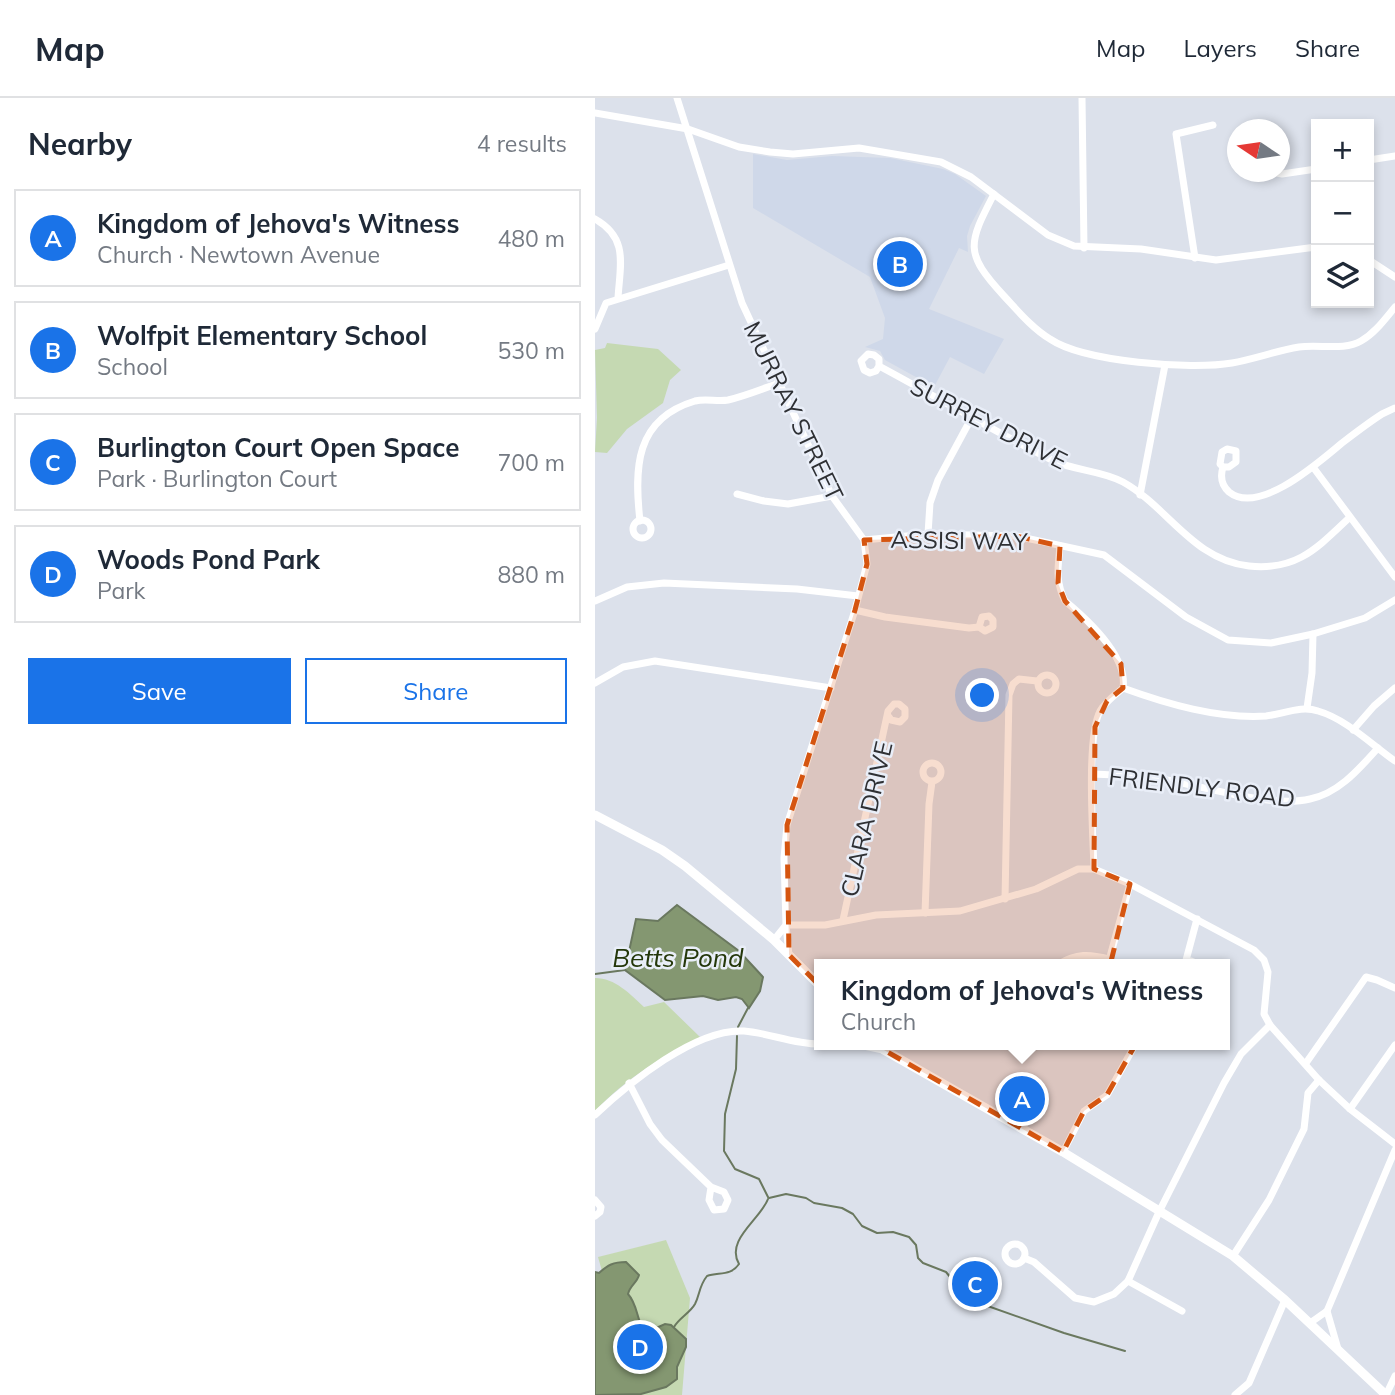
<!DOCTYPE html>
<html lang="en">
<head>
<meta charset="utf-8">
<style>
	:root { --surface:#fff; --page:#f2f2f3; --text:#1f2937; --muted:#747a83; --line:#e0e1e3; --accent:#1a73e8 }
	body { margin:0; font-family:Mulish,sans-serif; background:var(--page); color:var(--text) }
	.controls { position:absolute; right:21px; top:21px; display:grid; overflow:hidden; border-radius:0px; box-shadow:0 4px 10px #0003 }
	.controls button { width:63px; height:63px; display:grid; place-items:center; padding:0; border:0; border-bottom:2px solid var(--line); background:var(--surface); color:var(--text); font:35px sans-serif }
	.compass { position:absolute; left:632px; top:21px; width:63px; height:63px; border-radius:50%; background:var(--surface); box-shadow:0 4px 10px #0003; rotate:283deg }
	.you { position:absolute; left:388px; top:598px; width:24px; height:24px; margin:-18px; border:5px solid #fff; border-radius:50%; background:#1a73e8; box-shadow:0 0 0 10px #1a73e833 }
	.badge { display:grid; place-items:center; width:46px; height:46px; border-radius:50%; background:var(--accent); color:#fff; font-size:23px; font-weight:700 }
	.pin { position:absolute; translate:-50% -50%; border:4px solid #fff; box-shadow:0 2px 7px #0006 }
	.popup { position:absolute; left:219px; top:861px; width:416px; height:91px; box-sizing:border-box; display:grid; place-content:center; border-radius:0px; background:var(--surface); filter:drop-shadow(0 2px 5px #0005); font-size:23px; white-space:nowrap; color:var(--muted) }
	.popup b { font-size:26px; color:var(--text) }
	.popup::after { content:''; position:absolute; left:50%; top:100%; margin-left:-14px; border:14px solid transparent; border-top-color:var(--surface) }
	.list { margin:0; padding:0; list-style:none }
	h2 { display:flex; justify-content:space-between; align-items:center; height:91px; margin:0; padding:0 28px; font-size:30px }
	h2 small { font-size:23px; font-weight:400; color:var(--muted) }
	.list li { display:grid; grid-template-columns:46px 1fr auto; gap:21px; align-items:center; box-sizing:border-box; height:98px; margin:0 14px 14px; padding:0 14px; border:2px solid var(--line); border-radius:0px }
	.list b { display:block; font-size:26px; white-space:nowrap }
	.list p { margin:0; font-size:23px; white-space:nowrap; color:var(--muted) }
	.list em { font-size:23px; font-style:normal; color:var(--muted) }
	.actions { display:flex; gap:14px; padding:21px 28px }
	.actions a { flex:1; padding:16px 0; border:2px solid var(--accent); border-radius:0px; text-align:center; font-size:24px; color:var(--accent) }
	.actions .main { background:var(--accent); color:#fff }
	.icon { flex:none; width:38px; height:38px; fill:none; stroke:currentColor; stroke-width:2; stroke-linecap:round; stroke-linejoin:round }
	.map { position:relative; flex:none; width:800px; height:1297px; overflow:hidden }
	header { display:flex; align-items:center; gap:42px; box-sizing:border-box; height:98px; padding:0 35px; background:var(--surface); border-bottom:2px solid var(--line) }
	header strong { font-size:33px }
	nav { display:flex; gap:38px; margin-inline-start:auto; font-size:24px }
	main { display:flex }
	aside { flex:1; background:var(--surface) }
	.map>svg:first-child { display:block }
	.built { fill:#cfd8e9 }
	.green { fill:#c5d9b2 }
	.water { fill:#849771; stroke:#6a785f; stroke-width:2 }
	.lines { fill:none; stroke-linecap:round; stroke-linejoin:round }
	.stream { stroke:#6a785f; stroke-width:2 }
	.minor { stroke:#fff; stroke-width:7 }
	.major { stroke:#fff; stroke-width:9 }
	.marked { fill:#d55510; fill-opacity:0.2; stroke:#d55510; stroke-width:5; stroke-dasharray:14 9; stroke-linejoin:round }
	.labels { text-anchor:middle; dominant-baseline:central; stroke-width:5; stroke-linejoin:round; paint-order:stroke }
	.street-label { font-size:24px; fill:#2e3034; stroke:#e9eef8 }
	.water-label { font-size:26px; font-style:italic; fill:#24370a; stroke:#e9eef8 }
</style>
</head>
<body>
<header>
<strong>Map</strong>
<nav><a>Map</a><a>Layers</a><a>Share</a></nav>
</header>
<main>
<aside>
<h2>Nearby<small>4 results</small></h2>
<ul class="list">
<li><span class="badge">A</span><div><b>Kingdom of Jehova's Witness</b><p>Church · Newtown Avenue</p></div><em>480 m</em></li>
<li><span class="badge">B</span><div><b>Wolfpit Elementary School</b><p>School</p></div><em>530 m</em></li>
<li><span class="badge">C</span><div><b>Burlington Court Open Space</b><p>Park · Burlington Court</p></div><em>700 m</em></li>
<li><span class="badge">D</span><div><b>Woods Pond Park</b><p>Park</p></div><em>880 m</em></li>
</ul>
<div class="actions"><a class="main">Save</a><a>Share</a></div>
</aside>
<div class="map">
<svg width="800" height="1297" viewBox="0 0 800 1297">
	<rect width="100%" height="100%" fill="#dce1eb"/>
	<path class="built" d="M 158,56 L 192,62 L 237,58 L 295,60 L 348,71 L 360,76 L 391,98 L 375,128 L 372,138 L 373,154 L 364,150 L 334,211 L 409,241 L 389,276 L 355,259 L 339,289 L 290,262 L 285,253 L 270,249 L 288,241 L 290,220 L 275,179 L 158,110 Z"/>
	<g class="green">
		<path d="M 12,245 L 63,251 L 86,272 L 75,282 L 68,305 L 32,331 L 12,355 L 0,354 L 2,320 L 0,252 L 10,250 Z"/>
		<path d="M 0,880 C 20,880 35,896 49,909 L 69,904 L 105,939 C 66,960 31,980 0,1013 Z"/>
		<path d="M 71,1142 L 95,1200 L 87,1297 L 0,1297 L 0,1182 L 9,1180 L 3,1159 Z"/>
		<path d="M 376,1163 L 403,1175 L 378,1211 L 358,1197 Z"/>
	</g>
	<g class="water">
		<path d="M 82,807 L 144,853 L 168,879 L 165,893 L 154,910 L 147,901 L 141,899 L 123,902 L 108,898 L 70,902 L 30,872 L 41,821 L 63,823 Z"/>
		<path d="M 31,1164 L 44,1177 C 42,1185 35,1187 33,1196 C 43,1207 41,1221 49,1232 L 52,1234 L 70,1226 L 76,1227 L 91,1241 L 91,1249 L 82,1269 L 82,1281 L 71,1289 L 46,1296 L 0,1297 L 0,1174 L 4,1175 C 13,1167 18,1164 31,1164 Z"/>
	</g>
	<g class="lines">
		<g class="stream">
			<path d="M 0,876 L 30,872"/>
			<path d="M 143,929 L 153,910"/>
			<path d="M 142,938 L 141,971 L 130,1016 L 129,1053 L 140,1071 L 164,1081 L 173,1099"/>
			<path d="M 174,1100 L 191,1096 L 211,1100 L 219,1105 L 247,1110 L 258,1116 L 267,1128 L 282,1135 L 298,1134 L 314,1139 L 321,1147 L 323,1160 L 328,1165 L 351,1174 L 360,1185 L 387,1206 L 469,1235 L 530,1253"/>
			<path d="M 79,1229 C 84,1220 95,1215 100,1206 C 105,1196 104,1188 112,1178 C 124,1174 136,1178 144,1166 C 130,1142 165,1122 173,1101"/>
		</g>
		<g class="minor">
			<path d="M 82,0 L 147,205 L 237,398 L 269,442 L 272,466 L 260,512 L 192,727 L 189,760 L 191,827 L 179,842"/>
			<path d="M 487,0 L 489,150"/>
			<path d="M 0,15 L 93,31 L 144,49 L 175,54 L 198,56 L 264,50 L 346,64 L 376,79 L 453,137 L 479,148 L 546,151 L 621,162 L 721,149"/>
			<path d="M 774,62 L 800,58"/>
			<path d="M 661,74 L 667,78 L 675,74"/>
			<path d="M 677,74 L 687,76 L 721,71"/>
			<path d="M 399,96 C 373,146 369,155 409,198 C 423,213 437,230 455,241 C 489,264 596,272 637,265 C 659,261 681,253 704,249 C 724,246 749,253 766,243 C 780,235 790,221 800,209"/>
			<path d="M 0,121 C 34,140 25,167 23,200"/>
			<path d="M 600,160 L 581,36 L 618,27"/>
			<path d="M 774,162 L 800,179"/>
			<path d="M 0,231 L 11,205 L 134,167"/>
			<path d="M 284,268 L 281,273 L 275,275 L 269,272 L 266,263 L 273,256 L 279,257 L 284,261 L 284,268 C 342,299 398,333 457,362 C 479,373 506,372 528,384 C 573,409 598,462 654,468 C 702,473 722,450 754,420"/>
			<path d="M 628,369 L 634,369 L 641,364 L 641,353 L 632,351 L 627,354 L 625,366 L 628,369 C 625,379 626,387 634,394 C 664,418 724,364 747,345 C 760,335 773,325 787,316 L 800,310"/>
			<path d="M 718,369 L 800,479"/>
			<path d="M 142,396 L 169,403 L 193,406 L 237,398"/>
			<path d="M 545,397 L 570,267"/>
			<circle cx="47" cy="431" r="9"/>
			<path d="M 45,423 C 39,370 40,321 100,303 C 111,300 122,304 133,302 C 150,298 167,291 184,285"/>
			<path d="M 333,436 L 335,405 L 343,382 L 377,319"/>
			<path d="M 269,442 L 333,436 L 421,438 L 509,457 L 591,519 L 633,542 L 676,545 L 718,536 L 770,520 L 800,502"/>
			<path d="M 465,448 C 463,469 460,483 470,503 C 493,522 533,558 528,590"/>
			<path d="M 0,503 L 32,489 L 69,485 L 202,491 L 263,498"/>
			<path d="M 260,512 L 290,519 L 374,530 L 384,529 L 390,533 L 398,529 L 398,522 L 394,518 L 387,519 L 384,529"/>
			<circle cx="452" cy="586" r="9"/>
			<path d="M 0,585 L 28,569 L 60,563 L 236,590"/>
			<path d="M 528,590 C 572,606 623,621 671,618 C 689,616 706,607 723,613 C 751,621 776,646 800,663"/>
			<path d="M 712,610 L 717,575 L 718,536"/>
			<path d="M 758,632 L 779,608 L 800,590"/>
			<circle cx="337" cy="674" r="9"/>
			<path d="M 497,676 C 522,677 547,678 572,682 C 611,689 677,710 715,701 C 744,695 764,671 783,650"/>
			<path d="M 499,771 C 498,736 491,640 505,613 C 511,603 520,597 528,590"/>
			<path d="M 410,801 L 414,597 L 418,586 L 424,581 L 442,583"/>
			<path d="M 330,815 L 334,706 L 337,684"/>
			<path d="M 248,822 L 293,613 L 299,606 L 304,606 L 310,611 L 310,619 L 305,624 L 296,622 L 294,619"/>
			<path d="M 194,857 L 191,827 L 230,827 L 281,817 L 365,813 L 441,791 L 483,771 L 499,771 L 535,786 L 659,852 L 669,862 L 673,874 L 669,916 L 675,927 L 724,982 L 755,1011 L 800,1046"/>
			<path d="M 591,865 L 596,863 L 603,866"/>
			<path d="M 464,866 C 481,855 495,856 514,861"/>
			<path d="M 513,866 L 535,786"/>
			<path d="M 590,866 L 602,821"/>
			<path d="M 264,947 L 288,952"/>
			<path d="M 711,965 L 771,879 L 782,882 L 800,890"/>
			<path d="M 34,985 L 55,1026 L 67,1042 L 116,1089 L 114,1102 L 119,1112 L 129,1111 L 133,1102 L 129,1094 L 116,1089"/>
			<path d="M 755,1011 L 800,947"/>
			<path d="M 0,1017 C 34,985 101,930 149,933 C 174,935 198,946 224,946"/>
			<path d="M 468,1054 L 489,1013 L 512,997 L 540,947"/>
			<path d="M 0,1102 L 6,1109 L 5,1114 L 0,1118"/>
			<circle cx="420" cy="1156" r="10"/>
			<path d="M 638,1158 L 674,1102 L 709,1031 L 713,995 L 724,982"/>
			<path d="M 429,1160 L 439,1164 L 480,1200 L 499,1204 L 519,1196 L 533,1183 L 564,1114 L 629,985 L 646,956 L 675,927"/>
			<path d="M 533,1183 L 587,1213"/>
			<path d="M 732,1213 L 743,1251"/>
			<path d="M 715,1225 L 732,1213 L 800,1052"/>
			<path d="M 640,1297 L 654,1285 L 690,1202"/>
			<path d="M 791,1297 L 800,1278"/>
		</g>
		<g class="major">
			<path d="M 0,717 L 67,752 L 90,768 L 179,842 L 224,887"/>
			<path d="M 284,947 L 289,952 L 468,1054 L 638,1158 L 690,1202 L 791,1297"/>
		</g>
	</g>
	<path class="marked" d="M 421,438 L 465,448 L 463,485 L 470,503 L 526,566 L 528,590 L 512,603 L 500,629 L 499,771 L 535,786 L 509,892 L 517,913 L 548,933 L 512,997 L 489,1013 L 468,1054 L 289,952 L 194,857 L 192,727 L 260,512 L 272,466 L 269,442 Z"/>
	<g class="labels">
		<g class="street-label">
			<text transform="translate(199 313) rotate(64)">MURRAY STREET</text>
			<text transform="translate(394 325) rotate(27)">SURREY DRIVE</text>
			<text transform="translate(364 442) rotate(1)">ASSISI WAY</text>
			<text transform="translate(607 689) rotate(7)">FRIENDLY ROAD</text>
			<text transform="translate(271 721) rotate(-77)">CLARA DRIVE</text>
		</g>
		<g class="water-label">
			<text x="83" y="859">Betts Pond</text>
		</g>
	</g>
</svg>
<div class="controls">
<button>+</button>
<button>−</button>
<button><svg class="icon" aria-label="layers" viewBox="0 0 24 24"><path d="M12 4l9 5-9 5-9-5zM3 14l9 5 9-5"/></svg></button>
</div>
<svg class="compass" viewBox="-18 -18 36 36"><path d="M0-13l5 13h-10z" fill="#e53935"/><path d="M0 13l5-13h-10z" fill="#747a83"/></svg>
<div class="you"></div>
<div class="pin badge" style="left:427px;top:1001px">A</div>
<div class="popup"><b>Kingdom of Jehova's Witness</b>Church</div>
<div class="pin badge" style="left:305px;top:166px">B</div>
<div class="pin badge" style="left:380px;top:1186px">C</div>
<div class="pin badge" style="left:45px;top:1249px">D</div>
</div>
</main>
</body>
</html>
